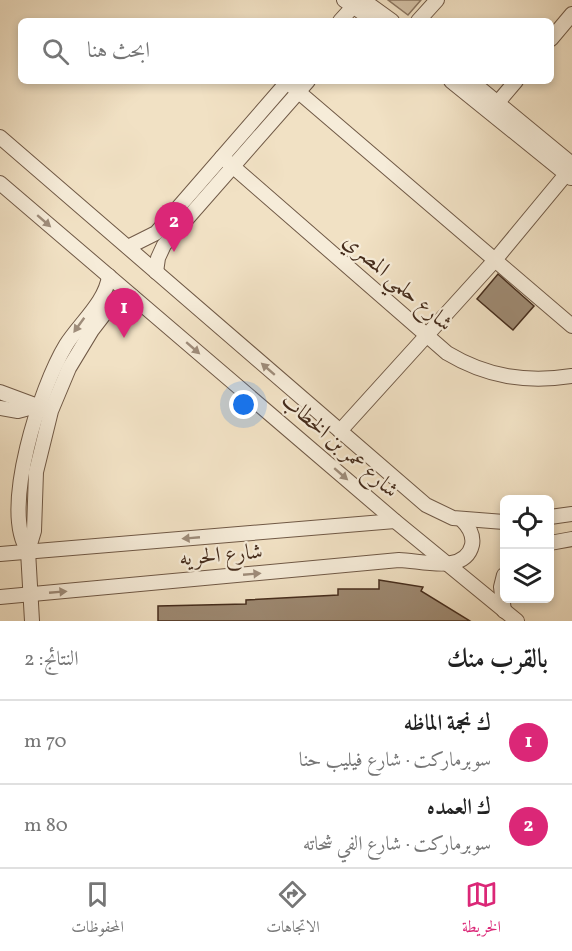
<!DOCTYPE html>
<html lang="ar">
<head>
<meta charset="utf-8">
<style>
	:root { --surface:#fff; --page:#f2f2f2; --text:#222; --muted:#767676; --line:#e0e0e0; --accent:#db2777 }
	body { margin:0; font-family:Vollkorn,Amiri,serif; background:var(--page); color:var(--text); direction:rtl }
	.controls { position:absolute; right:18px; bottom:18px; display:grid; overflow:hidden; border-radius:9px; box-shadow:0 3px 9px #0003 }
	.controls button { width:54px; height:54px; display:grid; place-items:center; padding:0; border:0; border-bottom:2px solid var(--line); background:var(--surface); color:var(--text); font:30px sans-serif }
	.you { position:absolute; left:244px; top:405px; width:21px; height:21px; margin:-15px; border:4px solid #fff; border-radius:50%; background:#1a73e8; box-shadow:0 0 0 9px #1a73e833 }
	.badge { display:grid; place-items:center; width:39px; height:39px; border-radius:50%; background:var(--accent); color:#fff; font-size:20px; font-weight:700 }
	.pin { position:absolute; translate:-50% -50px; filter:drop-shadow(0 2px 3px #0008) }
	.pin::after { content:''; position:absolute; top:32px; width:21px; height:18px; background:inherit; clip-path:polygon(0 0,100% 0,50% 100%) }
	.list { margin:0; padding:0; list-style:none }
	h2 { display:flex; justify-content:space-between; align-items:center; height:78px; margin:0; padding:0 24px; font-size:26px }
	h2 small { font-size:20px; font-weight:400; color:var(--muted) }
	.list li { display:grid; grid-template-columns:39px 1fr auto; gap:18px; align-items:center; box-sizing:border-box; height:84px; padding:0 24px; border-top:2px solid var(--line) }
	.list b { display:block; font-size:22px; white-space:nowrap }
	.list p { margin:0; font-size:20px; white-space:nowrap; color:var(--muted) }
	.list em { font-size:20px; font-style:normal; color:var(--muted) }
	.icon { flex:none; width:33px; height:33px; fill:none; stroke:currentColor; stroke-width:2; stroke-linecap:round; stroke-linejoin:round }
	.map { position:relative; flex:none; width:572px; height:621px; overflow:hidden; direction:ltr }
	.search { position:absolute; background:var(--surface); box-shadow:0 3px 9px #0003; left:18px; right:18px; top:18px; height:66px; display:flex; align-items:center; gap:15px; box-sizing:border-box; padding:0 21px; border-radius:9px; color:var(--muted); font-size:22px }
	.sheet { height:246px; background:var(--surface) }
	nav { display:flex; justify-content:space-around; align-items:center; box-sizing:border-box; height:84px; border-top:2px solid var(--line); background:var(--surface); font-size:16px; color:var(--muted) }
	nav a { display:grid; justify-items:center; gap:3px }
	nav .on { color:var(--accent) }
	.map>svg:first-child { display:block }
	.green { fill:#d4c2a7; stroke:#8c7762; stroke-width:1.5 }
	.building { fill:#9e8a73; stroke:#452c1c; stroke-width:1.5 }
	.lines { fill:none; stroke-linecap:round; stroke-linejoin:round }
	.minor-casing { stroke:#705946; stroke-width:16 }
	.minor { stroke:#f6ecd9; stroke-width:14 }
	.oneway { fill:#9e8c7a }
	.labels { text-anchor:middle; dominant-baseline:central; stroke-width:4.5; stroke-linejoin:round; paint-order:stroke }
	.street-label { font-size:22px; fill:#452c1c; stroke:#f6ecd9 }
</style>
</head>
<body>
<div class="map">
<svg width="572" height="621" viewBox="0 0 572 621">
	<rect width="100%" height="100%" fill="#f1e1c4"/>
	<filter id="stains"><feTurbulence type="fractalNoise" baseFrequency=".00333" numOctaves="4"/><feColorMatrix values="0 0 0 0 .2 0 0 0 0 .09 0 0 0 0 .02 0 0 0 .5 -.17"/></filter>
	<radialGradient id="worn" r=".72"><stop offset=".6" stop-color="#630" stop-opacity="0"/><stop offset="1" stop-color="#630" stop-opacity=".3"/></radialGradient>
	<path class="green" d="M 388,0 L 421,0 L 408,15 Z"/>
	<g class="building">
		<path d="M 498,274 L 534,306 L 513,330 L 477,299 Z"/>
		<path d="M 379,580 L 423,587 L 421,591 L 470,621 L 158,621 L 158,606 L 246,604 L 246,600 L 338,595 L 338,589 L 379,589 Z"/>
	</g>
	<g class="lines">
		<defs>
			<g id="minor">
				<path d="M 344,0 L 374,21"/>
				<path d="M 363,0 L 392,21"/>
				<path d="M 340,21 L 359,0"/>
				<path d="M 418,21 L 437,0"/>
				<path d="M 551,39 L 572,14"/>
				<path d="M 451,81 L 571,178"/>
				<path d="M 471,81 L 572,164"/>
				<path d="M 287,82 L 572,326"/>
				<path d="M 494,107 L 516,81"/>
				<path d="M 0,137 L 426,505 L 453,518 L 504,522"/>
				<path d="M 222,157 L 447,353 C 487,377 527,383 572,376"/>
				<path d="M 0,183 L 395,521 L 517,621"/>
				<path d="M 128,247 L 156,233 L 288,81"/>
				<path d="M 156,272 L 158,258 L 164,245 L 308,81"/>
				<path d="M 0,392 L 43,408"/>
				<path d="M 0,408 L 18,411 L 37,406"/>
				<path d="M 340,431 L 495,260 L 572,167"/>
				<path d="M 550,517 L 572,514"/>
				<path d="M 550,543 L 572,539"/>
				<path d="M 28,551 C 0,509 41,386 66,345 C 79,324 106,302 109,276"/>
				<path d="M 0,554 L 395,521"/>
				<path d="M 0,597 L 399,560 C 420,560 465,575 472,545 C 474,535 469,527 462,520"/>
				<path d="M 504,611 L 501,587 L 504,575"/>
				<path d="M 32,621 L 28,551 L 34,531 L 36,472 L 51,411 L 69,368 L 92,330 L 112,304 L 132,296"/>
			</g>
		</defs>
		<use href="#minor" class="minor-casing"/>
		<use href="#minor" class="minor"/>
	</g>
	<defs><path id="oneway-solid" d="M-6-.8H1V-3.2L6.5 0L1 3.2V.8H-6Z" transform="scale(1.5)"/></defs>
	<g class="oneway">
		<use href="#oneway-solid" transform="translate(44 221) rotate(41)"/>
		<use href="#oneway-solid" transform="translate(79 325) rotate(126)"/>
		<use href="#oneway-solid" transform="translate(193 348) rotate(41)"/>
		<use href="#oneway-solid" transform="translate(268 369) rotate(-139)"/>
		<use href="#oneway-solid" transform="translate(341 474) rotate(41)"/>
		<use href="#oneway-solid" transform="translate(191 538) rotate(175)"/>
		<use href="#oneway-solid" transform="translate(252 574) rotate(-5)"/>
		<use href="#oneway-solid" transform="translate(58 592) rotate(-5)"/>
	</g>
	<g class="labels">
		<g class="street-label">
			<text transform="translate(397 283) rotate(41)">شارع حلمي المصري</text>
			<text transform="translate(339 446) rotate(41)">شارع عمر بن الخطاب</text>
			<text transform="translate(221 556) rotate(-5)">شارع الحريه</text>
		</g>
	</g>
	<rect width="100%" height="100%" filter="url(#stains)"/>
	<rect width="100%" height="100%" fill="url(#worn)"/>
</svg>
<div class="controls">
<button><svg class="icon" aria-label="locate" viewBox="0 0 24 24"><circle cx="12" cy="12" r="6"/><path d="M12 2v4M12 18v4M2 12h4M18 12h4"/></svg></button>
<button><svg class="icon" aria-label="layers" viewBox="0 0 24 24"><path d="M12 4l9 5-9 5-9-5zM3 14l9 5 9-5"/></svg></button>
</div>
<div class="you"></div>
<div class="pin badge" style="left:124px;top:338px">1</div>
<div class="pin badge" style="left:174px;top:252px">2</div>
<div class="search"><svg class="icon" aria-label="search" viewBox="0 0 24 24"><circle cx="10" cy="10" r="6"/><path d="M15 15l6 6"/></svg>ابحث هنا</div>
</div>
<section class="sheet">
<h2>بالقرب منك<small>النتائج: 2</small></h2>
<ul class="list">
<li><span class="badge">1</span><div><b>ك نجمة الماظه</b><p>سوبرماركت · شارع فيليب حنا</p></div><em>70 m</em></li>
<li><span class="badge">2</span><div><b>ك العمده</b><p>سوبرماركت · شارع الفي شحاته</p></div><em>80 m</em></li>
</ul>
</section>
<nav>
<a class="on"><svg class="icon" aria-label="map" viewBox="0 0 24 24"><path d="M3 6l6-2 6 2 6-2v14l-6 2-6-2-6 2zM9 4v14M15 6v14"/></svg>الخريطة</a>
<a><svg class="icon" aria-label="directions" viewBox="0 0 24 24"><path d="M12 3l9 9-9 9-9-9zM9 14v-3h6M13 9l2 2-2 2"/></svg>الاتجاهات</a>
<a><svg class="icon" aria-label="saved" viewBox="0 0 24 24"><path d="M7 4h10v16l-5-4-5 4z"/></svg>المحفوظات</a>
</nav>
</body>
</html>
